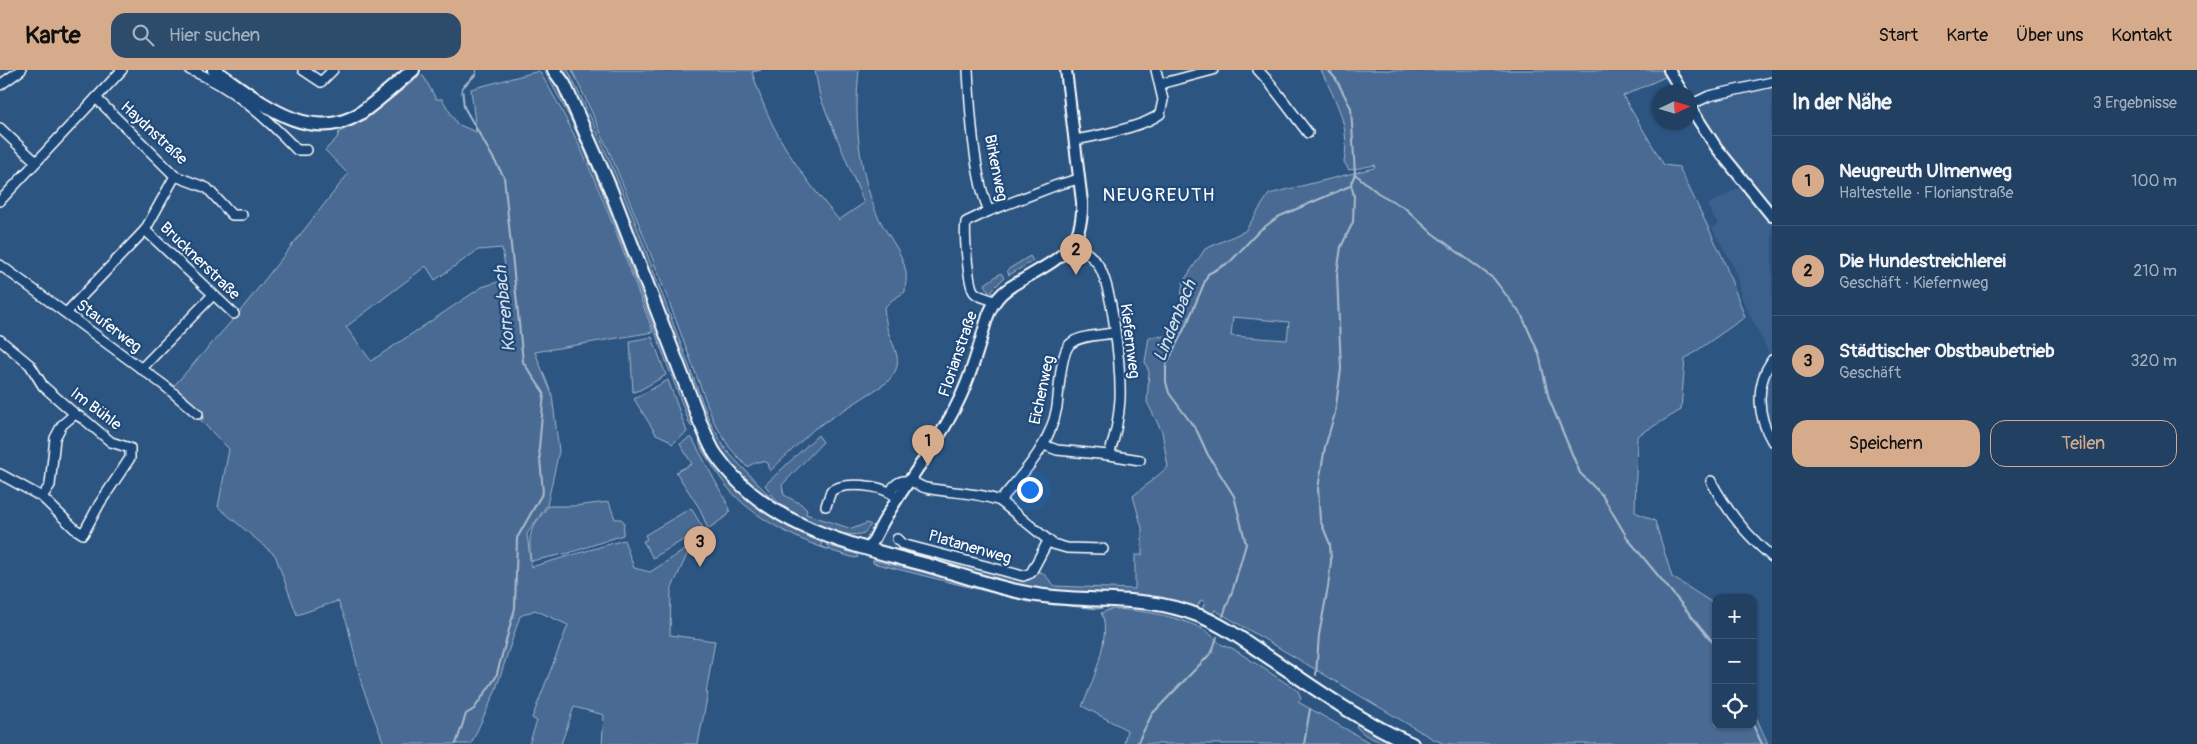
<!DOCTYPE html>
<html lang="de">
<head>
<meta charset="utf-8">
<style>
	:root { --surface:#214062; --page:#2d4b6b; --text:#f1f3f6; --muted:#a2afbe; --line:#3e5977; --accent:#d6ab8b }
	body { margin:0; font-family:Pangolin,sans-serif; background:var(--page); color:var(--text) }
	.controls { position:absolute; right:15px; bottom:15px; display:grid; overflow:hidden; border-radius:10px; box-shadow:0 1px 4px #0004 }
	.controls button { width:45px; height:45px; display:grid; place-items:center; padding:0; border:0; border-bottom:1px solid var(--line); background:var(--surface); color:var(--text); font:25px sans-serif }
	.compass { position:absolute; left:1652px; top:15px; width:45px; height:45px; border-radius:50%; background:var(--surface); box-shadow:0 1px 4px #0004; rotate:86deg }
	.you { position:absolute; left:1029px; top:419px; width:18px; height:18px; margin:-12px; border:4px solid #fff; border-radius:50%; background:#1a73e8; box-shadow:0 0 0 8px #1a73e833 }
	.badge { display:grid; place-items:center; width:32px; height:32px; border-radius:50%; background:var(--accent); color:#111; font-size:16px; font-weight:700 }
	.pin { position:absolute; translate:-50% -41px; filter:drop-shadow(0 1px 2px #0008) }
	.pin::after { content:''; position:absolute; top:26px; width:18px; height:15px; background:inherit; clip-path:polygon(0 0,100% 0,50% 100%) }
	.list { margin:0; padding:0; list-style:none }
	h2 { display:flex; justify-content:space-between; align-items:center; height:65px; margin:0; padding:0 20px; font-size:21px }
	h2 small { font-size:16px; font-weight:400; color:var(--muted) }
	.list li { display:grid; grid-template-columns:32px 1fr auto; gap:15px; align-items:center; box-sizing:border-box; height:90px; padding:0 20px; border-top:1px solid var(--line) }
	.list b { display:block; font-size:19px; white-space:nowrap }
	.list p { margin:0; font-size:16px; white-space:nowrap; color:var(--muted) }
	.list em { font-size:16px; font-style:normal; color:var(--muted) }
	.actions { display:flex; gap:10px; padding:15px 20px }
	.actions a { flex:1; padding:11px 0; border:1px solid var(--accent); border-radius:15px; text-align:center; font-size:18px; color:var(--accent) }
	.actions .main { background:var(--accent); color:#111 }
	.icon { flex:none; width:28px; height:28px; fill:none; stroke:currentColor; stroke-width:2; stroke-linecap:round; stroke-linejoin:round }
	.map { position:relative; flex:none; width:1772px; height:674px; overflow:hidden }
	header { display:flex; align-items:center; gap:30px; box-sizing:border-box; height:70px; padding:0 25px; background:var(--accent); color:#111 }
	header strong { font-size:24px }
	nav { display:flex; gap:28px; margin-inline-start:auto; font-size:18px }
	.search { width:350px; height:45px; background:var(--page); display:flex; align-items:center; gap:12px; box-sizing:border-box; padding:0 18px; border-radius:15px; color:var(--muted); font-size:19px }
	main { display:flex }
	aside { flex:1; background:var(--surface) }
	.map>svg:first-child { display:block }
	.built { fill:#3b618b }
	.green { fill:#486b92; stroke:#a4b5c8; fill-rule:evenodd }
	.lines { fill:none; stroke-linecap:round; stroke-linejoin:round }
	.stream { stroke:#acbcce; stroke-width:2 }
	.minor-casing { stroke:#fff; stroke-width:12 }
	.tertiary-casing { stroke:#fff; stroke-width:14 }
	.primary-casing { stroke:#fff; stroke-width:16 }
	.minor { stroke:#1f4a7a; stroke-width:9 }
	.tertiary { stroke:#1f4a7a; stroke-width:10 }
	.primary { stroke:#1f4a7a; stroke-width:12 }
	.labels { text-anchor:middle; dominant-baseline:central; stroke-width:4.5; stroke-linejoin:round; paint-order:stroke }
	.street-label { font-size:16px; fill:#fff; stroke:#1f4a7a }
	.water-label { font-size:18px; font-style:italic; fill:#d5dde6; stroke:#1f4a7a }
	.quarter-label { font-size:19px; letter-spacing:1px; fill:#fff; stroke:#1f4a7a }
</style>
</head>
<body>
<header>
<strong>Karte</strong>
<div class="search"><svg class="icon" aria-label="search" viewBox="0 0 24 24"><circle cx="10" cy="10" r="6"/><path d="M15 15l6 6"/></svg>Hier suchen</div>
<nav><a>Start</a><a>Karte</a><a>Über uns</a><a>Kontakt</a></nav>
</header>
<main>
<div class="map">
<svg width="1772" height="674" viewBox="0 0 1772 674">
	<rect width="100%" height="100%" fill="#2c5582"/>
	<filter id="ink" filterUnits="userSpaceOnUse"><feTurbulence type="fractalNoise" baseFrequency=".02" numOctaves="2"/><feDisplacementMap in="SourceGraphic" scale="10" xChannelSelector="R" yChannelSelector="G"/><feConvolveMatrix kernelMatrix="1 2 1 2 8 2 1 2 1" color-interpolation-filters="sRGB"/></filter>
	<g filter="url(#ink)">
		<path class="built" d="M 1772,18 L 1772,371 L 1759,328 L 1772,290 L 1740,224 L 1736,201 L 1712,158 L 1718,154 L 1707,135 L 1750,112 L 1715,69 L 1699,45 L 1698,40 L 1703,33 L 1709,30 Z"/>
		<g class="green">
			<path d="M 544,0 L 550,0 L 562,19 L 607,119 L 695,353 L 692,357 L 690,355 L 602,121 L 571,50 Z"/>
			<path d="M 560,0 L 568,0 L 595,56 L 630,138 L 710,352 L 726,380 L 781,438 C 751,421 731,395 711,368 Z"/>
			<path d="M 572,0 L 761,0 L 752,2 C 756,14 760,26 765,38 C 782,79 811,117 839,150 L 864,133 L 820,27 L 815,0 L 859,0 C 854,48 858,95 875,140 C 883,161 903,180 906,203 C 907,209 905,216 905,222 L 892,230 L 884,238 C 885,245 886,252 887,258 C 894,281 907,293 886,313 L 814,359 L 770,401 L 768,393 C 761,389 754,393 747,397 L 729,377 L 713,350 C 669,232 627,114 572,0 Z"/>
			<path d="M 1321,0 L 1665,0 L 1667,6 L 1623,26 L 1664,95 L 1679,97 L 1722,186 L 1745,247 L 1685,289 L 1681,340 L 1637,366 L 1635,442 L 1655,451 L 1672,507 L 1716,535 L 1716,655 L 1753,655 L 1753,640 L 1768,674 L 1445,674 L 1433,669 L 1215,540 L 1212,545 L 1202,539 L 1205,532 L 1201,530 L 1196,539 L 1042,521 L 908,484 L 898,479 L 898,476 L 1025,511 L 1030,510 L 1037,501 L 1043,503 L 1055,516 L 1135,519 L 1135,485 L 1142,485 L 1142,458 L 1133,426 L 1168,397 L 1162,362 L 1147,332 L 1149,302 L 1145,292 L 1149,267 L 1171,266 L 1180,237 L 1183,212 L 1205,179 L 1245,161 L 1269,124 L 1374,98 L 1375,95 L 1349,100 L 1344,92 C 1351,56 1336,32 1321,0 ZM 1233,247 L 1289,252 L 1287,270 L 1231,266 Z"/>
			<path d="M 539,1 C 589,81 620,174 653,262 L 535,282 L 552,325 L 559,381 L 547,435 L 527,464 L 531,497 L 624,470 L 634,498 L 650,502 L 691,476 L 671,520 L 670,565 L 715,571 L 706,623 L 708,623 L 698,674 L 602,674 L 604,645 L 574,637 L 561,674 L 529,674 L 537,651 L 532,648 L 568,555 L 535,540 L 520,546 L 495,622 L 471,674 L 384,674 L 362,616 L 347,553 L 338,531 L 297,545 L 275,485 L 218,437 L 229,379 L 201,351 L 204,347 L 172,318 L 237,245 L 348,104 L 325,80 L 337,68 L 339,62 L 365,50 L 421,5 L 424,7 L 436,29 L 442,29 L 457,54 L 476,62 L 471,19 ZM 502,178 L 507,209 L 482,217 L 371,291 L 346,257 L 426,196 L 435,210 L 478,180 Z"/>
			<path d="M 1030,186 L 1033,191 L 1009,205 L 1007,200 Z"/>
			<path d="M 1001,203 L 1004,208 L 991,221 L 995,225 L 991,227 L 985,214 Z"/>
			<path d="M 652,267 L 666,305 L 640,320 L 633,322 L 630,271 Z"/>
			<path d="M 668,310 L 687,362 L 672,374 L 667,369 L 656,364 L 634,329 Z"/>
			<path d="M 700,365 L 746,425 L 786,456 L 822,473 L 821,476 L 830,480 C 796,470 751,446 728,418 C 722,411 716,401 711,393 C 705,385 697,375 700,365 Z"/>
			<path d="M 818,365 L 823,372 L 782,415 L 784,425 L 801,434 L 807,440 L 806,444 L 852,459 L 867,453 L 871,455 L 864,463 C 845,471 796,448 780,434 C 774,429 770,421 765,415 Z"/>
			<path d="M 689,368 L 692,368 L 730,439 L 728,445 L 708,459 L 700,439 L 676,402 L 692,394 L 680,374 Z"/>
			<path d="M 609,432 L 615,449 L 621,449 L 624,452 L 623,465 L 569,483 L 531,491 C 528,460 530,461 548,436 L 573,436 Z"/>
			<path d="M 691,438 L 703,458 L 653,488 L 643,471 L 647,469 L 645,465 Z"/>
			<path d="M 826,475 L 857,484 L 858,487 L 855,488 L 832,481 Z"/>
			<path d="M 873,490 L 956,510 L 1111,535 L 1099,539 L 1029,532 L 873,493 Z"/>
			<path d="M 1111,539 C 1142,540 1173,545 1201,558 C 1214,564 1218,577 1232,578 L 1298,621 L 1301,628 L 1298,632 L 1300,633 L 1372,674 L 1124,674 L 1127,660 L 1082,636 C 1091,617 1113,562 1101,543 Z"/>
			<path d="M 1360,653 L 1397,674 C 1383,674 1364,668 1356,656 Z"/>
		</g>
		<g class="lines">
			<g class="stream">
				<path d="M 1355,104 L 1378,123 L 1405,138 L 1432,163 L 1494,209 L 1522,246 L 1539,284 L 1549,329 L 1580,403 L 1602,425 L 1628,469 L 1716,576"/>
				<path d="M 1223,546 L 1233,519 L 1246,474 L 1234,426 L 1208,385 L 1197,361 L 1169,323 L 1166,312 L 1166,295 L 1189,249 L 1208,204 L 1230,192 L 1259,161 L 1278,147 L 1350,116 L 1355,104 L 1351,38 L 1336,9 L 1328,0"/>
				<path d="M 1316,605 L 1319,565 L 1328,517 L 1331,491 L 1330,474 L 1320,450 L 1318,418 L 1325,377 L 1335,343 L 1341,299 L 1337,204 L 1341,177 L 1353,152 L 1354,126 L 1351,114"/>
				<path d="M 1753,655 L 1762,674"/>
				<path d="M 456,674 L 466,644 L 474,639 L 496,607 L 515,538 L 517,468 L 543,422 L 539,378 L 544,323 L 523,292 L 504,107 L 464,37 L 462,18 L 476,4 L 476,0"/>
				<path d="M 1137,674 L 1152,644 L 1212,582 L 1217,567"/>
				<path d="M 1304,674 L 1310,639"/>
			</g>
			<defs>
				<g id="minor">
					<path d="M 190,0 C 232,16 266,48 297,80 L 307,80"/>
					<path d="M 303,0 L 321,12 L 333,0"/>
					<path d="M 968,0 C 970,38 974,108 989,141 L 966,152 C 964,162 968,215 974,222 C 979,228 988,227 994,232"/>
					<path d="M 1258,0 L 1269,12 L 1308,63"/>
					<path d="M 1160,14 L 1213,0"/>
					<path d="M 0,15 L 21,0"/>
					<path d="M 96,28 L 175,106 L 207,118 L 232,145 L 242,145"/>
					<path d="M 1690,35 L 1709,26 L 1772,12"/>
					<path d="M 0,58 L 36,92"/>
					<path d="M 1075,70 C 1097,66 1143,57 1160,44 L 1163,30 L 1156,0"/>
					<path d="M 0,131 L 122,0"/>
					<path d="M 989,141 L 1057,115 L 1079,109"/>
					<path d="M 145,160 L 234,244"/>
					<path d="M 1073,173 C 1081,178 1091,185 1097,193 C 1113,215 1121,300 1120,329 C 1119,348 1115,367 1109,385 L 1140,390"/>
					<path d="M 0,195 L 165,316 L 198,344"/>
					<path d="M 66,243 L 145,160 L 175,106"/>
					<path d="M 0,270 L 30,295 L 43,316 L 75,344 L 85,350 L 111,372 L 130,378 L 130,388 L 100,433 L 83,464 L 75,459 L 42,427 L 0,404"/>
					<path d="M 1772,290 C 1755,315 1757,346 1772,371"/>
					<path d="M 141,299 L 213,225"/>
					<path d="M 1044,375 L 1057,380 L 1109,385"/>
					<path d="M 1711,411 C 1727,441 1746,465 1772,487"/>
					<path d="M 891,423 C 892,415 900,410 908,411 C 914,411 920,417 926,418 C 951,423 977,422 1000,431 C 1024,402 1050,376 1057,337 C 1059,322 1060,284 1070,274 C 1080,265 1102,265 1114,263"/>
					<path d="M 42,427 L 50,415 L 55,368 L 62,355 L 75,344"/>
					<path d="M 1000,431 L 1053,474 L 1067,478 L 1103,479"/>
					<path d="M 826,436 L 831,421 C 845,411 880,415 894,425"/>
					<path d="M 897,469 L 902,474 L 1023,506 L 1031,503 L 1048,471"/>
				</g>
				<g id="tertiary">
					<path d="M 1669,0 L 1682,22"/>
					<path d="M 1690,37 L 1716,77 L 1772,146"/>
					<path d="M 869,480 C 892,427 934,383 959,330 C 968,312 974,293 980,273 C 985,257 987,241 998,228 C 1004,220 1013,215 1022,210 C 1057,189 1084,179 1082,132 L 1066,0"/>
				</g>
				<g id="primary">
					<path d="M 214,0 C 256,28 307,76 359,44 C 378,31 395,15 413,0"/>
					<path d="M 554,0 L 564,14 L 610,118 L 700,352 C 705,362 709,375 716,385 C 767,458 849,474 930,496 C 967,507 1006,521 1044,526 C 1100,533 1144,524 1200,546 C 1227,557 1250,575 1273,590 C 1317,620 1363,653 1412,674"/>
				</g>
			</defs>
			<use href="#minor" class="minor-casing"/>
			<use href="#tertiary" class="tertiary-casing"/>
			<use href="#primary" class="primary-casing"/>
			<use href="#minor" class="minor"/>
			<use href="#tertiary" class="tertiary"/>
			<use href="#primary" class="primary"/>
		</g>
	</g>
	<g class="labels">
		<g class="street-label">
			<text transform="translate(154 63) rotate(43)">Haydnstraße</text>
			<text transform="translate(996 98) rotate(79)">Birkenweg</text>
			<text transform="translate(200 191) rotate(44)">Brucknerstraße</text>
			<text transform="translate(109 256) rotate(37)">Stauferweg</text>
			<text transform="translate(1130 271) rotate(83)">Kiefernweg</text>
			<text transform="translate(958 284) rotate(-71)">Florianstraße</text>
			<text transform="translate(1042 320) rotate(-78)">Eichenweg</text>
			<text transform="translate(96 339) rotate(37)">Im Bühle</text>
			<text transform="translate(970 477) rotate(16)">Platanenweg</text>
		</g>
		<g class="water-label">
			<text transform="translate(505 239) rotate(-96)">Korrenbach</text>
			<text transform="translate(1175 251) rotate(-68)">Lindenbach</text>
		</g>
		<g class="quarter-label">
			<text x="1159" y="125">NEUGREUTH</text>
		</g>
	</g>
</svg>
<div class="controls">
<button>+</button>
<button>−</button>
<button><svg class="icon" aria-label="locate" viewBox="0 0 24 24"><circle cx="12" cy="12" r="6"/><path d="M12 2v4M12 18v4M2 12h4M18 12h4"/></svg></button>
</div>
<svg class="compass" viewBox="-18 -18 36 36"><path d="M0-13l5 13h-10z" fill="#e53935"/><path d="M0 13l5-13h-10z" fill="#a2afbe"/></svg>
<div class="you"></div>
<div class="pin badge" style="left:928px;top:396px">1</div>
<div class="pin badge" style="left:1076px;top:205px">2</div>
<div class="pin badge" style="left:700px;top:497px">3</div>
</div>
<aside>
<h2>In der Nähe<small>3 Ergebnisse</small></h2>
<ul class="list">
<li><span class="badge">1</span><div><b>Neugreuth Ulmenweg</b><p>Haltestelle · Florianstraße</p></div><em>100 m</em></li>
<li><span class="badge">2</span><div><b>Die Hundestreichlerei</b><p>Geschäft · Kiefernweg</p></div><em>210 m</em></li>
<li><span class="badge">3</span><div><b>Städtischer Obstbaubetrieb</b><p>Geschäft</p></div><em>320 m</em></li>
</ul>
<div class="actions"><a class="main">Speichern</a><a>Teilen</a></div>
</aside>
</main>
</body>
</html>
